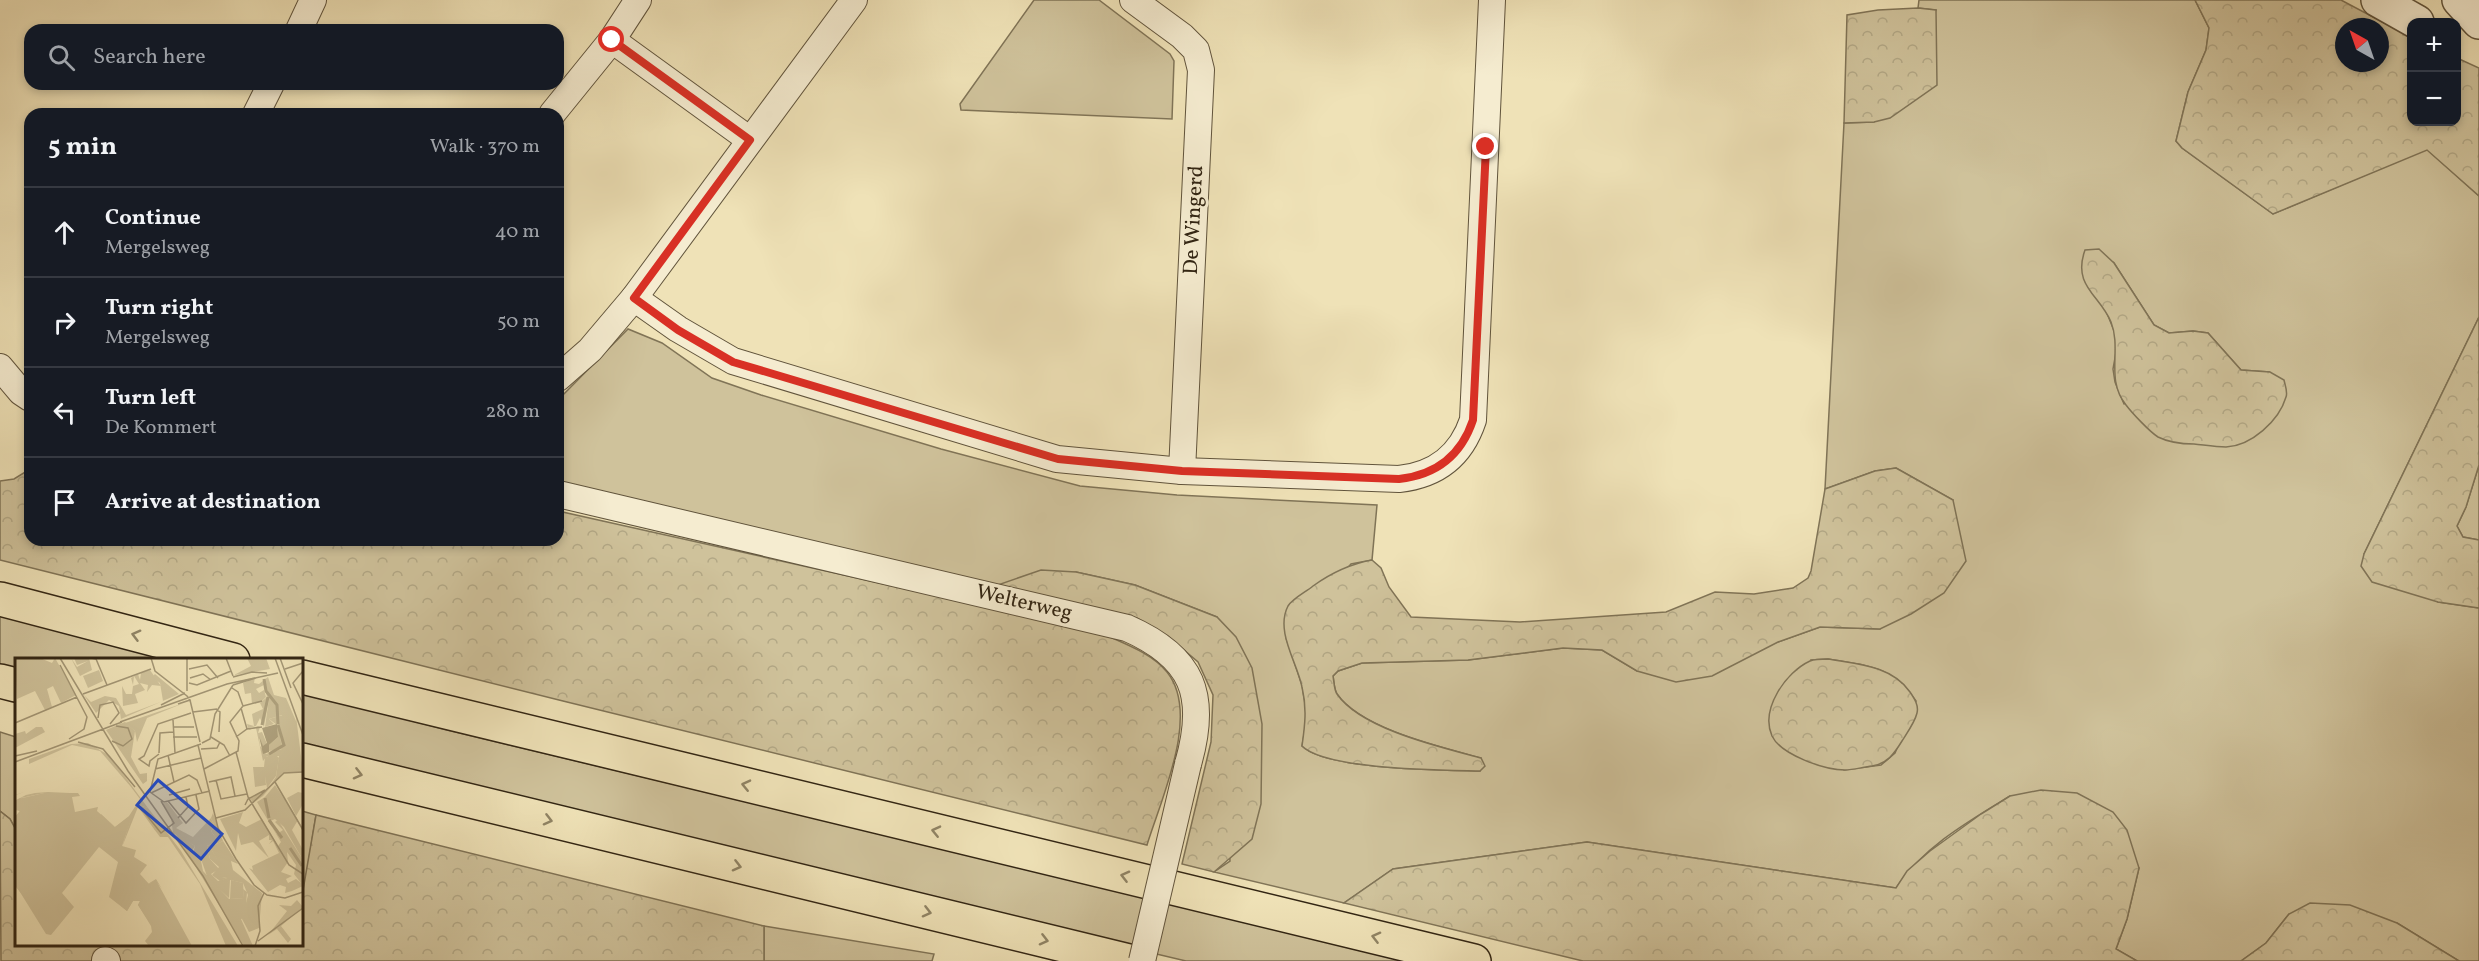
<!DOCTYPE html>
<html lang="en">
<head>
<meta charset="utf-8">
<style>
	:root { --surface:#171b24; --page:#242831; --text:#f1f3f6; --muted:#9ea1a6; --line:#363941 }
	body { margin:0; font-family:Vollkorn,serif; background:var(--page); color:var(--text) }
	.controls { position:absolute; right:18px; top:18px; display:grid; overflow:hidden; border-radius:12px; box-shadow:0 3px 9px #0003 }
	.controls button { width:54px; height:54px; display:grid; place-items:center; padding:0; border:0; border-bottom:2px solid var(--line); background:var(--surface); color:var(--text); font:30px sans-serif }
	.compass { position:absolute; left:2335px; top:18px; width:54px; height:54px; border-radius:50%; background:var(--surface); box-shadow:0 3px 9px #0003; rotate:320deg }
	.stop { position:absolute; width:18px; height:18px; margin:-14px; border:4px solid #d93025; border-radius:50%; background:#fff }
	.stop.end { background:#d93025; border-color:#fff; box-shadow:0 2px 6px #0008 }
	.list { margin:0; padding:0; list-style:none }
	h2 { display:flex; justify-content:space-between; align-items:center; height:78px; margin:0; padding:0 24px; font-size:26px }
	h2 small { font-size:20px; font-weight:400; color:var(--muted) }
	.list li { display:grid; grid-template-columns:39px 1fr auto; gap:18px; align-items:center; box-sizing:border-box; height:90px; padding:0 24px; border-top:2px solid var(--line) }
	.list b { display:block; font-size:22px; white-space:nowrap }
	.list p { margin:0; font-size:20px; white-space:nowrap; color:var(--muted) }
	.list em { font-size:20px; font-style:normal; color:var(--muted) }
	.icon { flex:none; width:33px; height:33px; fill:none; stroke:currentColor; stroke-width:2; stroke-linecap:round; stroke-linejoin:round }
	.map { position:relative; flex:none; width:2479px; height:961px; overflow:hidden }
	.search { position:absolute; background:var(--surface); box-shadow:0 3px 9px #0003; left:24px; top:24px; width:540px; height:66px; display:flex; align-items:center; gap:15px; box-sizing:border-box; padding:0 21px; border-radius:18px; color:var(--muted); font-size:22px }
	.panel { position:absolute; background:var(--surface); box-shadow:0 3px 9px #0003; left:24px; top:108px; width:540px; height:438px; border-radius:18px }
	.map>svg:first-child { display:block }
	.green { fill:#cfc29b; stroke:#807457; stroke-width:1.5; fill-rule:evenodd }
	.forest { fill:url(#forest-crowns); stroke:#807457; stroke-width:1.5; fill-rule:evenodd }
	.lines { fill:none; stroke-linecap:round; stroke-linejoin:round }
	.minor-casing { stroke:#61543c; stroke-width:28 }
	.tertiary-casing { stroke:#61543c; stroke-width:36 }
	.motorway-casing { stroke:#322513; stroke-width:36 }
	.minor { stroke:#f5ecd0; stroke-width:26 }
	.tertiary { stroke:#f5ecd0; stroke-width:33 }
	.motorway { stroke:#efe2b7; stroke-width:33 }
	.minor-bridge-casing { stroke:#61543c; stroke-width:28; stroke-linecap:butt }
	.minor-bridge { stroke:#f5ecd0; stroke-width:26 }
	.oneway { stroke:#908465 }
	.route { stroke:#d93025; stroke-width:8 }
	.labels { text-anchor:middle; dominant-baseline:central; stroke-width:6; stroke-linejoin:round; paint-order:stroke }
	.street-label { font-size:21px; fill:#322513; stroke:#f5ecd0 }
	.inset-river { fill:none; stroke:#afa27f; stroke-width:3 }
	.inset-road { fill:none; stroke:#a39675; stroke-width:1.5 }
	.view { fill:#1d4ed8; fill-opacity:0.15; stroke:#1d4ed8; stroke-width:3 }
	.inset-edge { fill:none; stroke:#322513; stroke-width:3 }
</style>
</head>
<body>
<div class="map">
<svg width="2479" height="961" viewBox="0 0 2479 961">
	<defs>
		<pattern id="forest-crowns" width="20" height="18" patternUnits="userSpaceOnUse" patternTransform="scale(1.5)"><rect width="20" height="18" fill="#cfc29b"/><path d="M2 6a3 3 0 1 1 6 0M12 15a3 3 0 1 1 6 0" fill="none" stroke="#b2a785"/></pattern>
	</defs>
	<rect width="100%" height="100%" fill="#efe2b7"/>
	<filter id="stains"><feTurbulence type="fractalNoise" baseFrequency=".00333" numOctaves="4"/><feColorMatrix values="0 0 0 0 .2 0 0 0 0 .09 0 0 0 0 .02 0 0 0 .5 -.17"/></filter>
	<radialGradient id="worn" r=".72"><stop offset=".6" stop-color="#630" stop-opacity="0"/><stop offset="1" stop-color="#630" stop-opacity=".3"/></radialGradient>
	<g class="green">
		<path d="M 1034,0 L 1099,0 L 1170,54 L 1174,61 L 1172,119 L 961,110 L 960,104 Z"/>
		<path d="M 1919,0 L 2195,0 L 2209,28 L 2206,50 L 2188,92 L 2176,141 L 2182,148 L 2273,214 L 2427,149 L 2479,196 L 2479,317 L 2364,554 L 2438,602 L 2479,608 L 2479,961 L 2459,961 L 2397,923 L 2289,914 L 2266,943 L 2241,961 L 2137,961 L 2116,949 L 2127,919 L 2139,868 L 2010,796 C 1969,821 1923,847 1896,888 L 1587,842 L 1393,869 L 1344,903 L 1214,872 L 1230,861 L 1217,617 L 1135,585 L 1076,572 L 989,588 L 558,488 L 558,400 L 628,329 L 662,343 L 712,378 L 761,395 L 941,449 L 1080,486 L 1177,495 L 1377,505 L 1372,560 L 1351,564 L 1286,638 L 1302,685 L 1307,717 L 1302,746 C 1326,770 1444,770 1480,771 L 1481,758 C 1441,747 1361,729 1337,694 C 1334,689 1334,681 1333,676 L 1338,671 L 1362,663 L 1468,660 L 1563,648 L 1602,650 L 1637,671 L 1778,642 L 1820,627 L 1880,629 L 1953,500 L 1896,468 L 1875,471 L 1825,489 L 1844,123 L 1874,122 L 1936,10 L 1918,8 ZM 2114,263 L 2154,325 L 2169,333 L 2193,331 L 2208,333 L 2241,370 L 2270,372 L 2124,404 L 2115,382 L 2113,369 L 2117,347 L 2115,333 L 2106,311 ZM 1828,659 C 1869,666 1891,665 1916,701 L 1895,753 L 1881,765 L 1844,770 L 1811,660 Z"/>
		<path d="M 2479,465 L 2479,540 L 2463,537 L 2457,526 L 2466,507 Z"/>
		<path d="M 0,613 L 177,659 L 16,660 L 16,672 L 0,668 Z"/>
		<path d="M 302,692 L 447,730 L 1410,961 L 1186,961 L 589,820 L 302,746 Z"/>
		<path d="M 0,732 L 16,737 L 16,830 L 10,819 L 0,811 Z"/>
		<path d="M 302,811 L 316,815 L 303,896 L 302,896 Z"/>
		<path d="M 764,926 L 934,954 L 932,961 L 764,961 Z"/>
	</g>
	<g class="forest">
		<path d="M 2195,0 L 2341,0 L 2411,37 L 2412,122 L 2456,122 L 2457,58 L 2479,68 L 2479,196 L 2427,150 L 2273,214 L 2182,148 L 2176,141 L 2188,92 L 2206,50 L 2209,28 ZM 2344,27 L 2380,27 L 2380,63 L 2344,63 Z"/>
		<path d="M 1918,8 L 1936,10 L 1937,85 L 1890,118 L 1874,122 L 1844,123 L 1847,15 L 1878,10 Z"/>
		<path d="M 2099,249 L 2114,263 L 2154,325 L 2169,333 L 2193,331 L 2208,333 L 2241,370 L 2270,372 L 2284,380 C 2285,385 2288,392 2286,397 C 2279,421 2251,446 2226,447 C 2215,447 2204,445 2194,444 C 2183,444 2168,442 2158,437 C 2150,432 2132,413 2126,405 C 2105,379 2122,350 2111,322 C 2100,295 2072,286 2085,250 Z"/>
		<path d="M 2479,317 L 2479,465 L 2466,507 L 2457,526 L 2463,537 L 2479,540 L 2479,608 L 2438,602 L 2372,582 L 2361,566 L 2364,554 Z"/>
		<path d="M 1896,468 L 1953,500 L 1966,561 L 1944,593 L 1911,614 L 1880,629 L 1820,627 L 1778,642 L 1712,676 L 1676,682 L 1637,671 L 1602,650 L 1563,648 L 1468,660 L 1362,663 L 1338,671 L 1333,676 C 1334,681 1334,690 1337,694 C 1361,729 1440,747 1481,758 L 1485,766 L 1480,771 C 1444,770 1326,770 1302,746 C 1305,725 1307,708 1302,687 C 1297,662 1275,631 1288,606 C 1293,598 1306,592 1313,586 C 1331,573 1350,564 1372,560 L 1381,568 L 1389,587 L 1411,617 L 1520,622 L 1666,612 L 1715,592 L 1754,594 L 1793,588 L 1808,578 L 1811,571 L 1825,489 L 1875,471 Z"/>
		<path d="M 30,469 L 30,540 L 558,540 L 558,511 L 1099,632 C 1122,643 1151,652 1167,672 C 1201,714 1161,799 1147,845 L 563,701 L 0,560 L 0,481 L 14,479 Z"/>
		<path d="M 1041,570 L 1076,572 L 1135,585 L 1217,617 L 1236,637 L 1252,668 L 1262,724 L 1261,804 L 1252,839 L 1214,872 L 1182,864 L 1211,742 L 1213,695 L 1198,662 L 1170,638 L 1137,618 L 989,588 Z"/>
		<path d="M 1828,659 C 1858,664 1892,666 1910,692 C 1914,698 1919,705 1917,713 C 1915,722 1907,733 1902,741 C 1894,754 1887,764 1872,766 C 1863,767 1853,770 1845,770 C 1825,770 1781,755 1772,736 C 1760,709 1786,672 1810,661 C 1815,659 1823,659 1828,659 Z"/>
		<path d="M 2041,790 L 2077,793 L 2113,812 L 2127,830 L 2139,868 L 2127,919 L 2116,949 L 2137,961 L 1583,961 L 1344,903 L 1393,869 L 1587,842 L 1896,888 L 1907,871 L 1930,851 L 1981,814 L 2010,796 Z"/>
		<path d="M 0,811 L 10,819 L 16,830 L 16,944 L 302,944 L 302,896 L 316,815 L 764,926 L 764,961 L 1,961 Z"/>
		<path d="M 2310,903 L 2350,905 L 2397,923 L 2459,961 L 2241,961 L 2266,943 L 2289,914 Z"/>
	</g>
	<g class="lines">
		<defs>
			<g id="minor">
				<path d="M 1133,0 L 1182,36 L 1196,50 L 1201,70 L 1182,471"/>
				<path d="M 299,30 L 313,0"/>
				<path d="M 612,40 L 750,140"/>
				<path d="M 256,114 L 271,84"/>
				<path d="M 552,114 L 612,40 L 638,0"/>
				<path d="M 634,298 L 678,329 L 733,361 L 1057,459 L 1182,471 L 1399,479 C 1436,475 1461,456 1473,420 L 1492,0"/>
				<path d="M 0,367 L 21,392 L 30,398"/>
				<path d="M 558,378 L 590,350 L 634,298 L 854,0"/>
				<path d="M 558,494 L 1127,628 C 1193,657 1208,695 1188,764"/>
				<path d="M 105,960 L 107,961"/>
			</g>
			<g id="tertiary">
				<path d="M 2378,0 L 2417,22"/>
				<path d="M 2459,0 L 2479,22"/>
			</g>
			<g id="motorway">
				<path d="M 0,599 L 233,660"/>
				<path d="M 302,677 L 1474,961"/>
				<path d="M 0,681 L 16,685"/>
				<path d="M 302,760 L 1129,961"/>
			</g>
		</defs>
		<use href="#minor" class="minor-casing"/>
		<use href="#tertiary" class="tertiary-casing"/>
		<use href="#motorway" class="motorway-casing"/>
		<use href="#minor" class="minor"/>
		<use href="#tertiary" class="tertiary"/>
		<use href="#motorway" class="motorway"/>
		<defs>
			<path id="minor-bridge" d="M 1142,961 L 1188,764"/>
		</defs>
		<use href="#minor-bridge" class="minor-bridge-casing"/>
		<use href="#minor-bridge" class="minor-bridge"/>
	</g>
	<defs><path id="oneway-chevron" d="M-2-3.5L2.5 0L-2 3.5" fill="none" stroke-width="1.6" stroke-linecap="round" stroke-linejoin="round" transform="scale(1.5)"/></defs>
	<g class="oneway">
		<use href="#oneway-chevron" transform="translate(136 635) rotate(-165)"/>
		<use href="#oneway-chevron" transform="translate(358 774) rotate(14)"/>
		<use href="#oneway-chevron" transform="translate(746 785) rotate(-167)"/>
		<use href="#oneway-chevron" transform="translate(548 820) rotate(14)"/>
		<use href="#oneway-chevron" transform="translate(936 831) rotate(-167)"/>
		<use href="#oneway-chevron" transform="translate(737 866) rotate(14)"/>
		<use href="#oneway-chevron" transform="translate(1125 876) rotate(-166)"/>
		<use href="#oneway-chevron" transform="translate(927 912) rotate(14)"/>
		<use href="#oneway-chevron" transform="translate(1376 937) rotate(-166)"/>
		<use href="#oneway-chevron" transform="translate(1044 940) rotate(14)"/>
	</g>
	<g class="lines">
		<path class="route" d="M 612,40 L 750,140 L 634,298 L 678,330 L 733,362 L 1058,459 L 1182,471 L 1399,479 C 1436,475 1461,456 1473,420 L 1486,147"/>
	</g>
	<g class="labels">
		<g class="street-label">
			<text transform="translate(1194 220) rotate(-87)">De Wingerd</text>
			<text transform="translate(1024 603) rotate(13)">Welterweg</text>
		</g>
	</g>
	<g transform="translate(15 658)">
		<rect width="288" height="288" fill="#efe2b7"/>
		<path d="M 0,0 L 25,0 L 37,5 L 40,0 L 61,37 L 46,45 L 38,28 L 32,31 L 37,49 L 30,52 L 20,33 L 2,41 ZM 56,0 L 62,9 L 73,3 L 62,7 L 59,0 L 74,0 L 77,12 L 65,18 L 69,26 ZM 232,0 L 251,0 L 255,11 L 219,17 L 236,8 ZM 84,12 L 88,23 L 73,30 L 68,18 ZM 135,12 L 146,28 L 137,27 L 132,34 L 133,27 L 125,25 L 130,32 L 120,36 L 123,45 L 108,48 L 107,28 L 111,36 L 117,36 L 118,28 L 124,26 L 119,18 L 118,27 L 116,20 L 123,16 L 125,22 L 126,15 ZM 240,19 L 239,25 L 244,26 L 253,19 L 259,37 L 271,40 L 281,63 L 281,58 L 288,114 L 268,115 L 248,138 L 238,145 L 235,140 L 252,132 L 261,119 L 264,98 L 252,98 L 248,103 L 241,70 L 232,72 L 243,68 L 245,69 L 243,75 L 247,74 L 252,86 L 248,89 L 244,79 L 245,88 L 251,96 L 267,91 L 264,70 L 268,69 L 267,57 L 254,61 L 259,66 L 250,69 L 254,40 L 249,27 L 241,31 L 244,35 L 249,32 L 251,39 L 246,44 L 237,46 L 236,35 L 230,36 L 228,25 L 233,23 L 226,23 ZM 110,64 L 120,73 L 116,99 L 125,116 L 132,115 L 132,123 L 128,126 L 91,72 ZM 21,69 L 27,69 L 30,74 L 0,90 L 0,76 L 10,73 L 11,76 ZM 73,85 L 95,98 L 133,150 L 124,147 L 125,141 L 116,129 L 85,93 L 57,87 L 14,106 L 14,101 L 56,86 ZM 283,134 L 288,135 L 288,146 L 281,158 L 272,140 ZM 29,135 L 63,135 L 65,138 L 57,139 L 60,154 L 83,149 L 82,153 L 100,169 L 118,156 L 107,188 L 121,192 L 119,199 L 132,207 L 125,216 L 134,226 L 141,222 L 177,288 L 134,288 L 130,283 L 137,274 L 136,268 L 123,247 L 125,243 L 118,243 L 112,253 L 94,239 L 103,204 L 84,189 L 47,235 L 59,249 L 36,277 L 31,276 L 0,226 L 0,159 L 5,153 L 0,149 L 3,141 ZM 250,139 L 257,169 L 262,176 L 268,172 L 260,164 L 263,162 L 288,202 L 288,228 L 277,233 L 270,235 L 271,229 L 265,227 L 253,234 L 234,210 L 238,212 L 237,208 L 264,195 L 258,183 L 254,186 L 257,182 L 254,182 L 254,177 L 244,183 L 254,200 L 238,184 L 226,187 L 223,175 L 221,193 L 205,161 L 228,154 L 224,165 L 231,169 L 247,161 L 263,188 L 266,184 L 242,144 ZM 272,194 L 281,207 L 279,216 L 286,225 L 281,221 L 273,225 L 271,221 L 277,218 L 266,214 L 273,204 ZM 152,144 L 168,165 L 161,170 L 178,179 L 196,160 L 200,169 L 196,173 L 203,183 L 192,188 L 195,201 L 204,211 L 196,216 L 203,223 L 212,220 L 207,219 L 206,209 L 195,189 L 208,183 L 223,206 L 216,203 L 218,212 L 247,235 L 244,270 L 234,274 L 227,261 L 233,237 L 228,225 L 215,222 L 214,240 L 193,221 L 186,201 L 178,195 L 180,188 L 158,175 L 156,159 L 147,146 ZM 139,171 L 150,172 L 166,193 L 223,288 L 211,288 L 185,226 L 153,179 L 145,179 ZM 282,242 L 288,249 L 266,268 L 276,281 L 273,285 L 262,271 L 253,277 L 272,253 L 264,247 L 276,248 Z" fill="#cfc29b" fill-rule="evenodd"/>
		<path d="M 140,16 L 164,36 L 106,61 L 104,48 L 94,42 L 81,55 L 69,37 L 76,44 L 90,38 L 101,40 L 111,57 L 148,43 L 145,25 L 137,19 ZM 250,30 L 254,40 L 249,69 L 245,60 L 241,68 L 233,70 L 232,66 L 239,68 L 237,56 L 248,51 L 245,45 L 252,39 ZM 169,45 L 132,60 L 122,84 L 120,73 L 110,65 ZM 268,57 L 269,70 L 264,70 L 267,91 L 254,93 L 254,87 L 263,79 L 262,67 L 254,61 ZM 260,96 L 264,100 L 261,118 L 252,130 L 250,118 L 251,127 L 240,129 L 238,109 L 249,109 L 250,99 ZM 260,127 L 283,162 L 277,172 L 288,192 L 288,202 L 269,169 L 260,161 L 255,163 L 258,169 L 254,162 L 250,139 ZM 9,134 L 1,137 L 1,142 L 11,137 L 20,135 L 33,134 L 55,135 L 29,135 L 6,140 L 14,149 L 28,142 L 46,152 L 22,151 L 11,177 L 1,185 L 0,194 L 0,159 L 5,153 L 0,152 L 0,137 ZM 125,141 L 124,147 L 133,150 L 150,172 L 145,175 L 139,171 L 123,149 L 107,189 L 116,160 L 104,169 L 109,174 L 102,171 L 93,180 L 104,188 L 102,193 L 93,183 L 87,189 L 87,186 L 100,169 L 88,159 L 83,162 L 73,159 L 85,160 L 86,156 L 100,169 L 114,158 ZM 198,155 L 208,183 L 195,189 L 207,209 L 207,219 L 212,220 L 205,223 L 197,217 L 204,209 L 195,201 L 192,188 L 203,183 L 196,173 L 200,169 L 196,160 ZM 160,175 L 180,188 L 177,193 L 185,198 L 188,213 L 214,241 L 229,240 L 228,231 L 232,234 L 230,260 L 226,261 L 238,288 L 229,288 ZM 0,196 L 5,217 L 22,238 L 22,241 L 16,233 L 11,241 L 0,228 ZM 117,200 L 122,205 L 123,218 L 110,250 L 112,252 L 115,244 L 128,229 L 141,221 L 147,231 L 141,223 L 134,226 L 142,239 L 134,227 L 120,240 L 128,241 L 139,252 L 158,288 L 140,266 L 137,268 L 123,247 L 125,243 L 118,243 L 112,253 L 106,248 L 117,221 L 108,234 Z" fill="#cfc29b"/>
		<path d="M 216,222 L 228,225 L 229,240 L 215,241 Z" fill="#cfc29b"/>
		<path d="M 262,66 L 263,79 L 254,87 L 254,94 L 248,96 L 244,78 L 248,88 L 252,85 L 247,70 Z" fill="#afa27f"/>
		<path class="inset-river" d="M 249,21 L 251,33 L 262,47 L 263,66M 247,67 L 253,39M 254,96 L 269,87 L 263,67M 250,140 L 254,160M 254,162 L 267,180M 275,190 L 287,208"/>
		<path class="inset-road" d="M 45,0 L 113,113 L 188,218 L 228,288M 76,0 L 81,1 L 92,27M 136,0 L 140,13 L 172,38 L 175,42 L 163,46M 172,0 L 172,33M 211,0 L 218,18M 260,0 L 288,77M 265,0 L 276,30M 45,7 L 72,59 L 69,71 L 54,81M 174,11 L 192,7 L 203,20M 270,11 L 288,5M 288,13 L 278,25 L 288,46M 218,19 L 237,14 L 252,15M 175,20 L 188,16 L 196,22M 174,25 L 182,27 L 216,13M 218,27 L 241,20M 217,30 L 223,34 L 228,48M 68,36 L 136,11M 175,42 L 185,84M 146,47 L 170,35M 228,48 L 247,43M 226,50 L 232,71M 202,52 L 205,54 L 204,74M 178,54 L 202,51M 83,60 L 85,47 L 98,44 L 104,55 L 95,66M 158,62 L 160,95M 105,64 L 212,26 L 263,15M 0,65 L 62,39M 158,69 L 179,69M 158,79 L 182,79M 196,79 L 209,87 L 215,98M 221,79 L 232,71 L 247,69M 97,83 L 108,88 L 117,81 L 113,70 L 101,68M 63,84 L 88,91 L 120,129M 187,85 L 195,81 L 200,56 L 218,27M 186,86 L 183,87 L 203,170 L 221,201 L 239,227 L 252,237 L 270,240 L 288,234M 183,87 L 143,101 L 135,134 L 149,144 L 195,133M 186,91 L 202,90 L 205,84M 221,94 L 233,139 L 274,207 L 288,216M 144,95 L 145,75 L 158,74M 144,96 L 135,103 L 134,108 L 124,101 L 129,98 L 143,66 L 176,55M 153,97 L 159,124M 0,98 L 22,93M 0,104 L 107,64M 140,111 L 186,100M 189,111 L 223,93 L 224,83 L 215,64 L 228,48M 201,122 L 206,141 L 232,136M 194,124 L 216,119 L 220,138M 260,124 L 288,172M 136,135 L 174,117 L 182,122 L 187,135M 154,137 L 175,131M 153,143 L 171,165 L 184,151 L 181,137M 230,147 L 233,141 L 250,132M 125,149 L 146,175 L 159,165 L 146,143M 163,160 L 173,149 L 171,139M 201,160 L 230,152 L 269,115 L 288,114M 243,283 L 288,250M 240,288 L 245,273 L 243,248 L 249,235"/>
		<path class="view" d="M 143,122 L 207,176 L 186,201 L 122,147 Z"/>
		<rect width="288" height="288" class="inset-edge"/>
	</g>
	<rect width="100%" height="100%" filter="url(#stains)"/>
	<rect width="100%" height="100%" fill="url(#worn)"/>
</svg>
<div class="controls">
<button>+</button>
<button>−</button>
</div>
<svg class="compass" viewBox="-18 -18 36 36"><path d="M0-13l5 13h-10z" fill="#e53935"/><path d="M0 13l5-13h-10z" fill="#9ea1a6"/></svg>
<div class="stop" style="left:612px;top:40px"></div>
<div class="stop end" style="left:1486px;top:147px"></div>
<div class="search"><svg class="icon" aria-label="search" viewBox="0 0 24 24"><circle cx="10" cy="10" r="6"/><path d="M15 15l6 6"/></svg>Search here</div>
<section class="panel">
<h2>5 min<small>Walk · 370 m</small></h2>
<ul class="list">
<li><svg class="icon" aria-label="ahead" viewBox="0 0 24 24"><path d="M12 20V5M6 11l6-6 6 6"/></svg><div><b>Continue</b><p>Mergelsweg</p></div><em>40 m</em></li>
<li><svg class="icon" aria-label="right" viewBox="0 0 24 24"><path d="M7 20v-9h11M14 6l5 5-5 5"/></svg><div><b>Turn right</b><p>Mergelsweg</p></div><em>50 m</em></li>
<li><svg class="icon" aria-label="left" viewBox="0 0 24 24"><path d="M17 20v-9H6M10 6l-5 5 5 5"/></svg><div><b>Turn left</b><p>De Kommert</p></div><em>280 m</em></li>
<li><svg class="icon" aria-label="arrive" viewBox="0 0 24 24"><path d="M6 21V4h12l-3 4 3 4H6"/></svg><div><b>Arrive at destination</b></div></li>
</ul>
</section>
</div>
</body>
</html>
